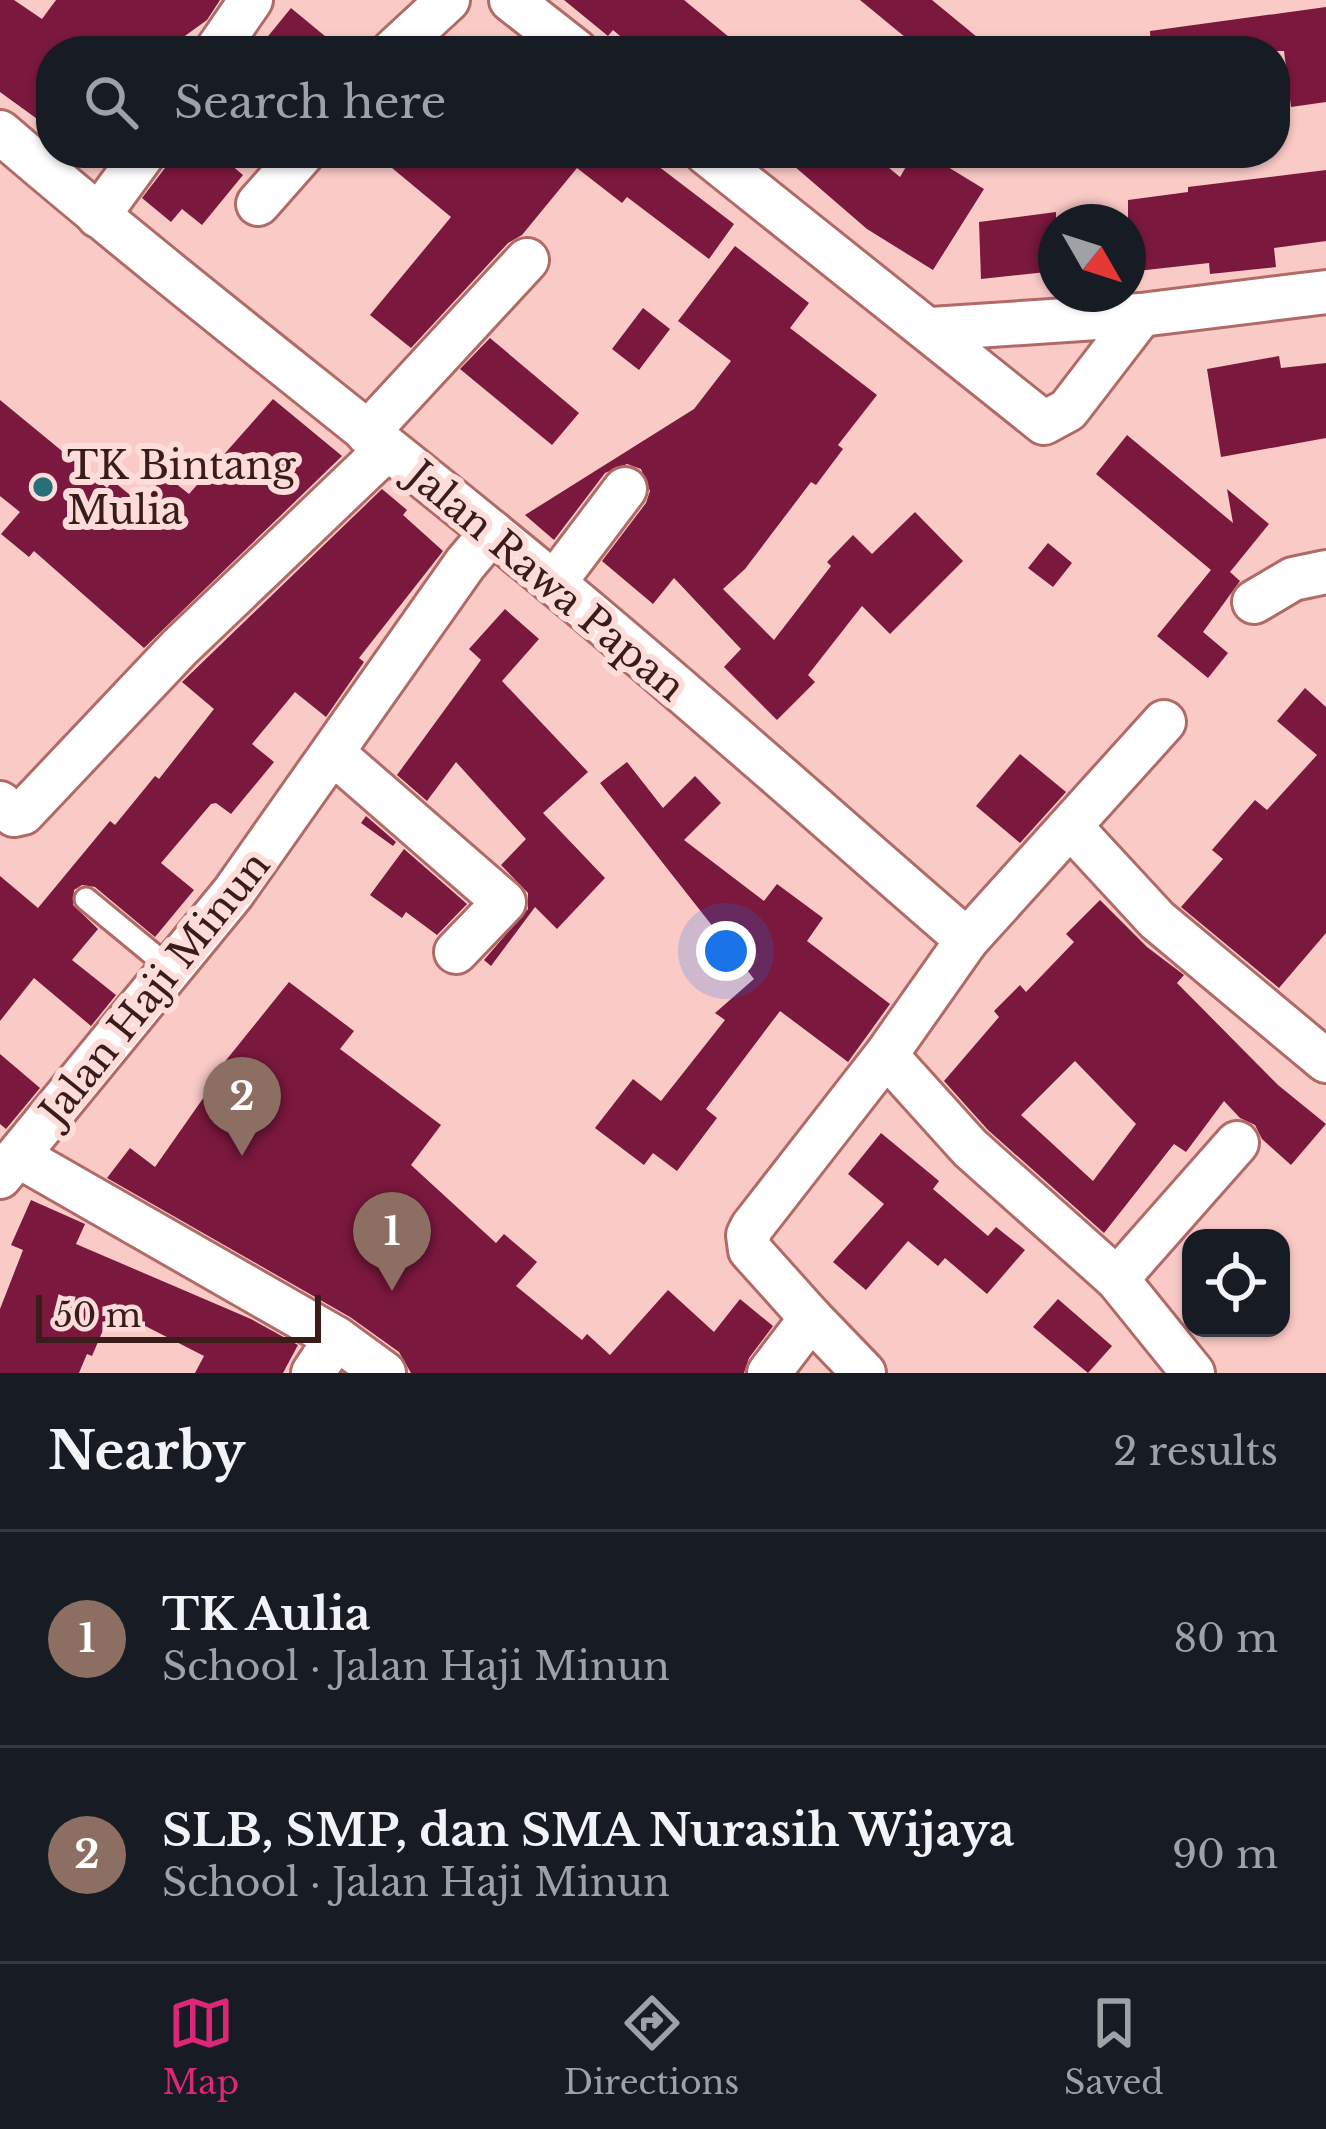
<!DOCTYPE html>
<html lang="en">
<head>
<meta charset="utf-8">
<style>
	:root { --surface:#171b24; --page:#242831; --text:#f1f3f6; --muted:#9ea1a6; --line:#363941; --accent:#db2777 }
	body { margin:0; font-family:"Libre Baskerville",serif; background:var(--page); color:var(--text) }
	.controls { position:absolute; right:36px; bottom:36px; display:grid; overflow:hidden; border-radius:24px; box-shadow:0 3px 9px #0004 }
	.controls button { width:108px; height:108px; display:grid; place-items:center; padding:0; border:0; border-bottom:3px solid var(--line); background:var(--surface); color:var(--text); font:60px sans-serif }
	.compass { position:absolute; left:1038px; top:204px; width:108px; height:108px; border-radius:50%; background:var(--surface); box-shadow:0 3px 9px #0004; rotate:129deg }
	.scale { position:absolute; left:36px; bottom:30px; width:285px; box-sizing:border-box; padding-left:12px; border:6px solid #3a1d1b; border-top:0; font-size:33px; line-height:42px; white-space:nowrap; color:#3a1d1b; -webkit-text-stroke:9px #fddcd9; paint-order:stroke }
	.you { position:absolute; left:726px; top:951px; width:42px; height:42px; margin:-30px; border:9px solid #fff; border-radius:50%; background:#1a73e8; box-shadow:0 0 0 18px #1a73e833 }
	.badge { display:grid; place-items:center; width:78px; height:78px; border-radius:50%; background:var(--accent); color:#fff; font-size:39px; font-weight:700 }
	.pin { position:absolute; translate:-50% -99px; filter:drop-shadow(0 3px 6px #0008) }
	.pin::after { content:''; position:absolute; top:63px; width:42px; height:36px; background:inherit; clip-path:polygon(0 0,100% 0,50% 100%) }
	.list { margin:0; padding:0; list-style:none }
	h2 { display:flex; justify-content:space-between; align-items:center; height:156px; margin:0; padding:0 48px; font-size:51px }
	h2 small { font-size:39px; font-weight:400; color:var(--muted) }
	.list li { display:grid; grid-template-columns:78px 1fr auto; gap:36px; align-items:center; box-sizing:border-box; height:216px; padding:0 48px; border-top:3px solid var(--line) }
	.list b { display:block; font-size:45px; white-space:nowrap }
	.list p { margin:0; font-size:39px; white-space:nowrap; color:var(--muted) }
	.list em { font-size:39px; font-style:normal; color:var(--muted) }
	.icon { flex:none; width:66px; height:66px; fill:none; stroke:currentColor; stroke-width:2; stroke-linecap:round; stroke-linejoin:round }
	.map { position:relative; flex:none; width:1326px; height:1373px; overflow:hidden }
	.search { position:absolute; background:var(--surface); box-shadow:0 3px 9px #0004; left:36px; right:36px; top:36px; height:132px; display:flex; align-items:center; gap:30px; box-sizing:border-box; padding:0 42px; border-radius:48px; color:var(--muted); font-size:45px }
	.sheet { height:588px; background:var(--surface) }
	nav { display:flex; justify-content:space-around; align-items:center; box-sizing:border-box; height:168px; border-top:3px solid var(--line); background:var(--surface); font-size:33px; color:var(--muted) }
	nav a { display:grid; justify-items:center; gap:6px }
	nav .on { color:var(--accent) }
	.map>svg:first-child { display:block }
	.building { fill:#7b183e; fill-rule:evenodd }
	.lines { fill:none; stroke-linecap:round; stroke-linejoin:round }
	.lane-casing { stroke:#b16a66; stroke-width:27 }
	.street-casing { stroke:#b16a66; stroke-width:48 }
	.lane { stroke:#fff; stroke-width:21 }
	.street { stroke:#fff; stroke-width:42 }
	.poi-dot { fill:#267177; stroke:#fddcd9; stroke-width:4.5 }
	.labels { text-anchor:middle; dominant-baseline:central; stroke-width:12; stroke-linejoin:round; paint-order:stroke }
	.poi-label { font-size:39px; fill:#3a1d1b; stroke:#fddcd9; text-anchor:start }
	.street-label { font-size:39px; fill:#3a1d1b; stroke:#fddcd9 }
</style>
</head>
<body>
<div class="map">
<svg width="1326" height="1373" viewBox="0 0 1326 1373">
	<rect width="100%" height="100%" fill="#facac7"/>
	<g class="building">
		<path d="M 0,0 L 14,0 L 42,19 L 56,0 L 220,0 L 207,20 L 164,51 L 51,51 L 51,129 L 0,92 Z"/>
		<path d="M 564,0 L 684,0 L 746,51 L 638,51 L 613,30 L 608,36 Z"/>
		<path d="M 860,0 L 932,0 L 994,51 L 922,51 Z"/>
		<path d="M 1326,7 L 1326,102 L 1291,107 L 1284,51 L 1151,51 L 1150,31 Z"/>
		<path d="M 291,8 L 343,51 L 256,51 Z"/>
		<path d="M 169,153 L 217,153 L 243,175 L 202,225 L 182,209 L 171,222 L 142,198 L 165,168 Z"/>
		<path d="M 374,153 L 641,153 L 734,224 L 709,259 L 627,197 L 622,203 L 577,168 L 522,235 L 508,243 L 411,348 L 370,315 L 451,217 Z"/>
		<path d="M 779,153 L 871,153 L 900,177 L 914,153 L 925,153 L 984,189 L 933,270 L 867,229 Z"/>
		<path d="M 1326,170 L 1326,241 L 1274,248 L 1276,267 L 1210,274 L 1209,263 L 1128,272 L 1128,200 L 1188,192 L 1188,187 Z"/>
		<path d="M 1056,212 L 1056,271 L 981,279 L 979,222 Z"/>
		<path d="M 735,246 L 809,303 L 790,328 L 877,395 L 838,445 L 843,449 L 816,485 L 811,482 L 745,569 L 723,589 L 774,640 L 831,566 L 827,562 L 853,535 L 872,554 L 915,512 L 963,561 L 890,634 L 862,606 L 808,675 L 815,682 L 777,720 L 724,667 L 741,649 L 674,578 L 653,604 L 602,561 L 646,503 L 650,491 L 641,469 L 627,464 L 605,473 L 554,540 L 525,515 L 694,409 L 731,361 L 678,321 Z"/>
		<path d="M 643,308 L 670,329 L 639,370 L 612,349 Z"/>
		<path d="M 490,338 L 579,413 L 552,445 L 460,369 Z"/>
		<path d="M 1279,356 L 1281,368 L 1326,363 L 1326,438 L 1221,457 L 1207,369 Z"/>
		<path d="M 273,399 L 342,456 L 144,648 L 34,551 L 29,557 L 1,534 L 20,512 L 0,496 L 0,400 L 107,488 L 113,481 L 141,504 L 165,475 L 189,494 Z"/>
		<path d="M 1127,435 L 1233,523 L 1227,489 L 1269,524 L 1230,572 L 1240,581 L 1203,632 L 1228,653 L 1208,678 L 1157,636 L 1211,570 L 1096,474 Z"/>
		<path d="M 382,489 L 407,510 L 403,515 L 443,551 L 359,658 L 364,662 L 326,717 L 295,692 L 252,744 L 274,762 L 231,814 L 216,803 L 211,804 L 161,863 L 194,890 L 155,937 L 95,887 L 82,885 L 74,890 L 73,905 L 98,929 L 72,960 L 116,995 L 91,1026 L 34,978 L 0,1021 L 0,876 L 38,908 L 110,821 L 115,825 L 155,776 L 159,779 L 214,709 L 182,682 Z"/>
		<path d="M 1048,543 L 1072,563 L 1053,587 L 1028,568 Z"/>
		<path d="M 505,609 L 539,639 L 502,681 L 588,772 L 543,813 L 605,878 L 557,929 L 535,907 L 491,966 L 484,960 L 528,909 L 528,893 L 501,865 L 526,839 L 456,762 L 427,801 L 397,775 L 481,660 L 469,649 Z"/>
		<path d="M 1305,688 L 1326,707 L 1326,933 L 1279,988 L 1181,907 L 1223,859 L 1212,850 L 1255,800 L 1267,810 L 1317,755 L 1277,721 Z"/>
		<path d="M 1020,754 L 1066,792 L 1020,843 L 976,806 Z"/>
		<path d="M 627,762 L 663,808 L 695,776 L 721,803 L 684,840 L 764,901 L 777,884 L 823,918 L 807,941 L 890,1004 L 848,1062 L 780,1011 L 706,1109 L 717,1118 L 677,1171 L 653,1153 L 644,1165 L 595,1128 L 633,1079 L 661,1101 L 725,1020 L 715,1013 L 754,979 L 600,783 Z"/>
		<path d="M 366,816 L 396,842 L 393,846 L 361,823 Z"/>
		<path d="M 404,849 L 467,904 L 437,935 L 406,912 L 402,918 L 370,895 Z"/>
		<path d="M 1100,900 L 1147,947 L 1184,975 L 1177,983 L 1278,1085 L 1326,1124 L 1291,1165 L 1262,1139 L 1255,1125 L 1240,1118 L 1224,1101 L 1186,1152 L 1174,1144 L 1104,1233 L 988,1130 L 944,1081 L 999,1017 L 994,1011 L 1020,985 L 1026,992 L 1074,942 L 1066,934 ZM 1075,1061 L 1136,1124 L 1093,1181 L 1021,1115 Z"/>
		<path d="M 289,982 L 354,1031 L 340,1049 L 441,1125 L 411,1165 L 496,1243 L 504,1234 L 537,1262 L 516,1286 L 582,1340 L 587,1334 L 610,1355 L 668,1290 L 714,1332 L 740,1299 L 773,1326 L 749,1358 L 744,1373 L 411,1373 L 399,1352 L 350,1317 L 107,1178 L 130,1148 L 155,1167 L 218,1077 L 215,1074 Z"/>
		<path d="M 0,1054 L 40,1088 L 6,1129 L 0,1124 Z"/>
		<path d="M 881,1133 L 939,1181 L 933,1189 L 988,1236 L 996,1227 L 1025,1250 L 987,1294 L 945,1258 L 938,1266 L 908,1241 L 866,1290 L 833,1262 L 884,1204 L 848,1174 Z"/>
		<path d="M 31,1200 L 85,1224 L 76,1244 L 251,1319 L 298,1345 L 283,1373 L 195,1373 L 204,1356 L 112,1309 L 92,1356 L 87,1354 L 79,1373 L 0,1373 L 0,1309 L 23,1250 L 11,1245 Z"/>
		<path d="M 1058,1299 L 1112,1346 L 1088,1373 L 1033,1327 Z"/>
	</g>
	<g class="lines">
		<defs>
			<path id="lane" d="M 86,899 L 171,969"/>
			<g id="street">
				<path d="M 511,0 L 576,51"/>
				<path d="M 216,51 L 251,0"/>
				<path d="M 393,51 L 448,0"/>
				<path d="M 0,132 C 179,286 367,428 549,579 C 691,696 828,820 967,940"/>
				<path d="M 706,153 L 1044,423 L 1068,410 L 1141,315"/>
				<path d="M 258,204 L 303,153"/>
				<path d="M 98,216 L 144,153"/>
				<path d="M 931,329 L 1141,315 L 1326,292"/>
				<path d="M 367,433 L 527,260"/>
				<path d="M 554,583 L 625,489"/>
				<path d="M 1254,602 L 1293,579 L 1326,572"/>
				<path d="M 334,754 L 504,902 L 456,952"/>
				<path d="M 0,803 L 14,815 L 23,813 L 179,648 L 387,449"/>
				<path d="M 1071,827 L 1157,920 L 1326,1061"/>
				<path d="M 886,1055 L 970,1148 L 1117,1279 L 1193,1373"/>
				<path d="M 20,1157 L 336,1338 L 384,1373"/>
				<path d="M 0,1177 L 233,893 L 465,564 L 492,532"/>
				<path d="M 1117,1279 L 1237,1143"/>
				<path d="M 811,1318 L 864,1373"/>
				<path d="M 313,1373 L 336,1338"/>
				<path d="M 769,1373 L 811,1318 L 750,1250 L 748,1235 L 752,1227 L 886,1055 L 967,940 L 1164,722"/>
			</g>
		</defs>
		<use href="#lane" class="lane-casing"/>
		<use href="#street" class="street-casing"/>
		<use href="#lane" class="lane"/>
		<use href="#street" class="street"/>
	</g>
	<circle class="poi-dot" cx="43" cy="487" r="12"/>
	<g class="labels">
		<g class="poi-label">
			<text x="67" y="465">TK Bintang<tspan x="67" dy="45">Mulia</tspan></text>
		</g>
		<g class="street-label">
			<text transform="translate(546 581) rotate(40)">Jalan Rawa Papan</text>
			<text transform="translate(155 988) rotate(-51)">Jalan Haji Minun</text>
		</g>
	</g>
</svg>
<div class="controls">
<button><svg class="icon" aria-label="locate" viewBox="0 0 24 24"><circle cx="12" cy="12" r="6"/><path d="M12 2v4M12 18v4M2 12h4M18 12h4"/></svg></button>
</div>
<svg class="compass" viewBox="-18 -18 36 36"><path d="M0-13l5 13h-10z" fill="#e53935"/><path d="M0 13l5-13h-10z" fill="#9ea1a6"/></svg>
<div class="scale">50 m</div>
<div class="you"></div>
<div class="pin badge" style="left:392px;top:1291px;background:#8d6e63">1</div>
<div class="pin badge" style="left:242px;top:1156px;background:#8d6e63">2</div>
<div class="search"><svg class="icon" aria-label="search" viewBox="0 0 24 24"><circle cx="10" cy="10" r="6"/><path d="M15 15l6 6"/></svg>Search here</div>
</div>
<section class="sheet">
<h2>Nearby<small>2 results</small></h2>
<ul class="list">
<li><span class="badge" style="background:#8d6e63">1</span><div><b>TK Aulia</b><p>School · Jalan Haji Minun</p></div><em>80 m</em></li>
<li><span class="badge" style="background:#8d6e63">2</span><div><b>SLB, SMP, dan SMA Nurasih Wijaya</b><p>School · Jalan Haji Minun</p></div><em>90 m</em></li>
</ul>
</section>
<nav>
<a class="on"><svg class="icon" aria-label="map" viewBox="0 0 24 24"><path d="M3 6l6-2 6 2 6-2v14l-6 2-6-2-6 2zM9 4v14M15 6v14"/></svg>Map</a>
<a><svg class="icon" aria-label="directions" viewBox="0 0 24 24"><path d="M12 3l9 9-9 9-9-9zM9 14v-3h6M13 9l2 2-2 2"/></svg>Directions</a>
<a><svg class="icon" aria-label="saved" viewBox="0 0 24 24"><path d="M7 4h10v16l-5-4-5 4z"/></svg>Saved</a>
</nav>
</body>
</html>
